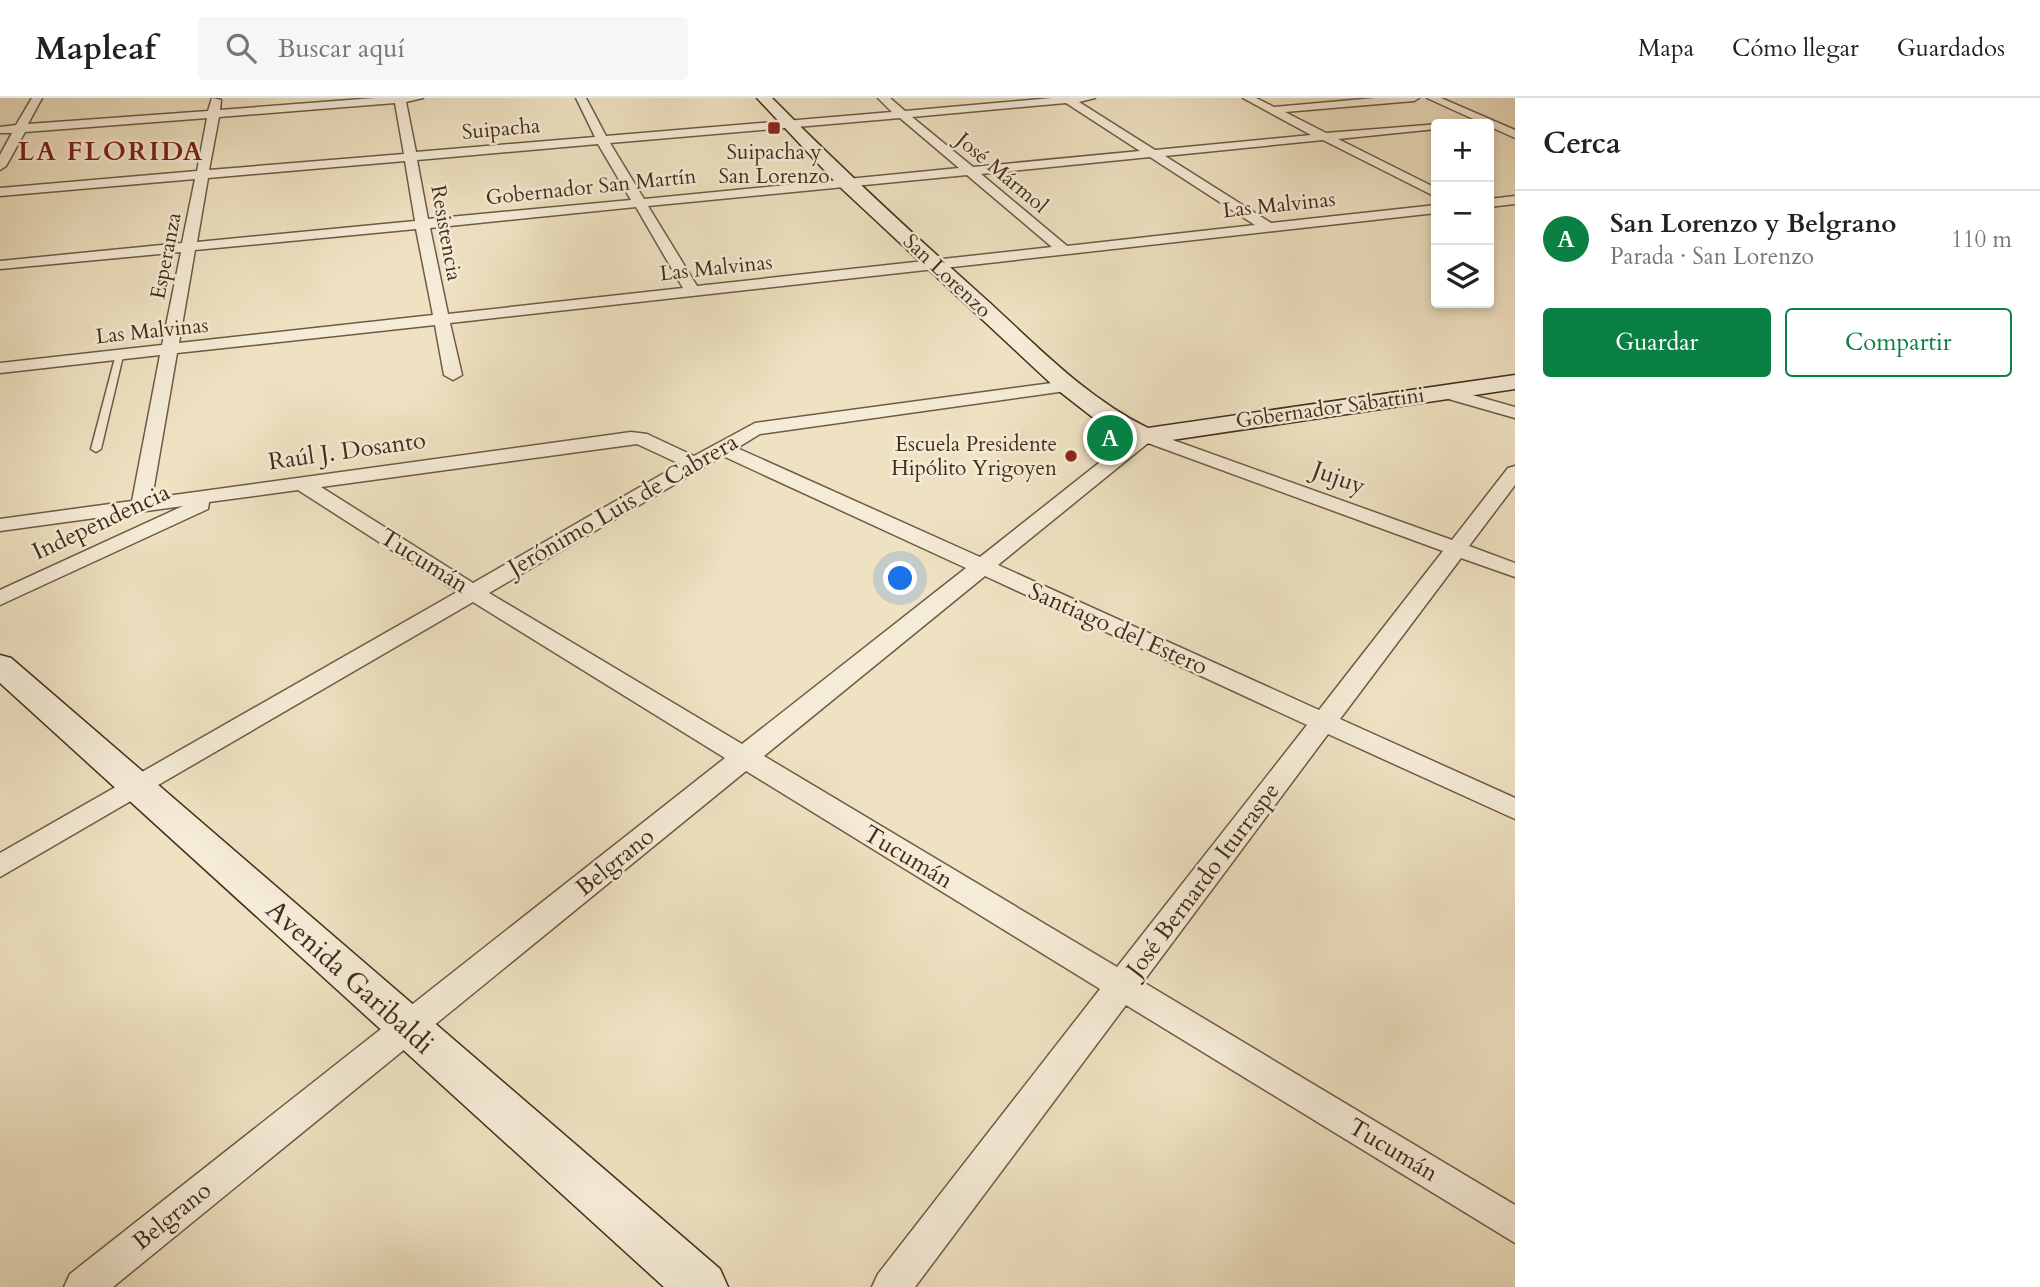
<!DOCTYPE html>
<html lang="es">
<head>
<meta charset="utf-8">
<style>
	:root { --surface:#fff; --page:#f6f6f6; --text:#222; --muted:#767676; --line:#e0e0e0; --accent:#0b8043 }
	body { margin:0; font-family:Cardo,serif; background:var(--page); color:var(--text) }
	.controls { position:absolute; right:21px; top:21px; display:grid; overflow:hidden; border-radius:7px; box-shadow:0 4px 10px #0003 }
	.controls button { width:63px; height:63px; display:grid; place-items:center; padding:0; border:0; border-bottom:2px solid var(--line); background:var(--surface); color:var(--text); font:35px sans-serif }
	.you { position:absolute; left:901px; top:481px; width:24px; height:24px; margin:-18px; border:5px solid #fff; border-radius:50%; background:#1a73e8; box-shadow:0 0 0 10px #1a73e833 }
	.badge { display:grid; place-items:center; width:46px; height:46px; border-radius:50%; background:var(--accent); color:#fff; font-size:23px; font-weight:700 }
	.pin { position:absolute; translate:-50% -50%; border:4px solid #fff; box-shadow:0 2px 7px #0006 }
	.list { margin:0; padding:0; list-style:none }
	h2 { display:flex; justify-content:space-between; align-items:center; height:91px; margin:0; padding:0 28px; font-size:30px }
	h2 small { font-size:23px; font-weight:400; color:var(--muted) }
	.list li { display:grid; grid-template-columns:46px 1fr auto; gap:21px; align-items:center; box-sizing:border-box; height:98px; padding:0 28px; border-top:2px solid var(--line) }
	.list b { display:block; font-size:26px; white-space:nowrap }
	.list p { margin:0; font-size:23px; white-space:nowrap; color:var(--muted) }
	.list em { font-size:23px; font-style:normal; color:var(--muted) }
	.actions { display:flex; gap:14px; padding:21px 28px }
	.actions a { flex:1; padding:16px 0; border:2px solid var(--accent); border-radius:7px; text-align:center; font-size:24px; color:var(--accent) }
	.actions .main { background:var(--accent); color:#fff }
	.icon { flex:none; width:38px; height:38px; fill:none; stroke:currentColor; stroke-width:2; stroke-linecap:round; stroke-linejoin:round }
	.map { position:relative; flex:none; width:1515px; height:1189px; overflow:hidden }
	header { display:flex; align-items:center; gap:42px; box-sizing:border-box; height:98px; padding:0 35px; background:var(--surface); border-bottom:2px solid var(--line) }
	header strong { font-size:33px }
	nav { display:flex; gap:38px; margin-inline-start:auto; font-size:24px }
	.search { width:490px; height:63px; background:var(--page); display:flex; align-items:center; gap:18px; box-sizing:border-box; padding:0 24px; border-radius:7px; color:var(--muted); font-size:26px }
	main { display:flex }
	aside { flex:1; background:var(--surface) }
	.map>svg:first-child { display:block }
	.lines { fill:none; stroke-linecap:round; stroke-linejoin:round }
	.lane-casing { stroke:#6f5a44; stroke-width:3 }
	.street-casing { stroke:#6f5a44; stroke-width:3 }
	.secondary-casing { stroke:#442d1a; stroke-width:3 }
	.lane { fill:#f5ecd7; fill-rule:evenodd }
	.street { fill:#f5ecd7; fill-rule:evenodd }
	.secondary { fill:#f5ecd7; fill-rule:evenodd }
	.poi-dot { fill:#8f2418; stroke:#f5ecd7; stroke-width:2.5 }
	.labels { text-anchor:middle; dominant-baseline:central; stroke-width:5; stroke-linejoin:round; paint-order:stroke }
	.far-street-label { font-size:21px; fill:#442d1a; stroke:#f5ecd7 }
	.far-poi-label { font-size:21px; fill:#442d1a; stroke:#f5ecd7 }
	.street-label { font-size:24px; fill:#442d1a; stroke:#f5ecd7 }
	.far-district-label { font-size:26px; font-weight:bold; letter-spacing:2px; fill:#7a1f14; stroke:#f5ecd7 }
	.near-street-label { font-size:28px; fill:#442d1a; stroke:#f5ecd7 }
</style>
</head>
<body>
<header>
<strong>Mapleaf</strong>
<div class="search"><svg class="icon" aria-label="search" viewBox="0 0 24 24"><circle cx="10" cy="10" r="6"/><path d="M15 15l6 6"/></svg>Buscar aquí</div>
<nav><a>Mapa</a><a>Cómo llegar</a><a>Guardados</a></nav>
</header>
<main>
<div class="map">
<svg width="1515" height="1189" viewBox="0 0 1515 1189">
	<rect width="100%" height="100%" fill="#efe2c2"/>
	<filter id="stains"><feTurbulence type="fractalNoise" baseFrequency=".00286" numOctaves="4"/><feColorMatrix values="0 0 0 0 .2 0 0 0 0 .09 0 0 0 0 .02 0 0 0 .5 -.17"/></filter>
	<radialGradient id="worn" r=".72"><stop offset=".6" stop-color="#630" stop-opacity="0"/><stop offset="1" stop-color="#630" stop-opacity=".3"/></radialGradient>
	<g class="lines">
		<defs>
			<path id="lane" d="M 116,256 L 123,258 L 101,351 L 96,354 L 91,351 Z"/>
			<g id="street">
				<path d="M 32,0 L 42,0 L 28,26 L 208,13 L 212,0 L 221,2 L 220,12 L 375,0 L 423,0 L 406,4 L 416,54 L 595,39 L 576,0 L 586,0 L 606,38 L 892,14 L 878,0 L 890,0 L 905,13 L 1052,0 L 1095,0 L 1079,4 L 1155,52 L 1311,37 L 1243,0 L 1256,0 L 1274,9 L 1375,0 L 1419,0 L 1414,3 L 1285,14 L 1326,35 L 1440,26 L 1436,26 L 1436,31 L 1338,41 L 1436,90 L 1436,99 L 1323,42 L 1165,58 L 1271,125 L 1436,107 L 1436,115 L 450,225 L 462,277 L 453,282 L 444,277 L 435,227 L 177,255 L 152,400 L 631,334 L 647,336 L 694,358 L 755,325 L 1067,283 L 1073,284 L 1076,288 L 1073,292 L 760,336 L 737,350 L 980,459 L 1138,334 L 1145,332 L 1452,442 L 1508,370 L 1515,368 L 1515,387 L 1469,448 L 1515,465 L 1515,479 L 1461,460 L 1340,621 L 1515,700 L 1515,721 L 1328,636 L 1143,884 L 1515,1107 L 1515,1145 L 1126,907 L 915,1189 L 872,1189 L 878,1176 L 1100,891 L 746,673 L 113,1189 L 64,1189 L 70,1176 L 725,660 L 473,504 L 0,779 L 0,755 L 457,494 L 298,392 L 209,404 L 208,411 L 0,507 L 0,492 L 183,408 L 0,433 L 0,421 L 132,403 L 160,257 L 0,275 L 0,265 L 162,247 L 181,154 L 0,171 L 0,163 L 182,145 L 195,81 L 0,98 L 0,90 L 197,73 L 207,20 L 25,34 L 6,68 L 0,72 L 0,57 L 12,35 L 0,35 L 0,29 L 16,27 ZM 395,5 L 404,56 L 209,72 L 219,19 ZM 1066,5 L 1140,53 L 973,69 L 912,19 ZM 900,20 L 959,70 L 644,101 L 610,45 ZM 598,46 L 631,102 L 428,121 L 417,62 ZM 1150,59 L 1255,127 L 1067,148 L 981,76 ZM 405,63 L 415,123 L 197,144 L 208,80 ZM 967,77 L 1052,149 L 697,188 L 648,108 ZM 636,109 L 683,190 L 448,216 L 430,130 ZM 416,131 L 433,217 L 179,245 L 195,152 ZM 1148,345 L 1443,453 L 1319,612 L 998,467 ZM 637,346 L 680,366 L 473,485 L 321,389 ZM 723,358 L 966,470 L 742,646 L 489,495 ZM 985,478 L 1307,627 L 1117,869 L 764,658 Z"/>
				<path d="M 1427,0 L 1441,0 L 1515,32 L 1515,40 Z"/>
				<path d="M 1515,98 L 1515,106 L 1489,109 L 1489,101 Z"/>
				<path d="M 1444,289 L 1515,309 L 1515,320 L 1438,298 L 1435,294 Z"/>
			</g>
			<g id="secondary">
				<path d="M 757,0 L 772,0 C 842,71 915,138 990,205 C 1040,251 1087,300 1148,330 L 1515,277 L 1515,291 L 1145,346 L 1100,325 L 1059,293 L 840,89 Z"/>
				<path d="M 0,557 L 11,560 L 720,1171 L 728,1189 L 664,1189 L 0,585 Z"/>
			</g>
		</defs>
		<use href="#lane" class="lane-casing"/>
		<use href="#street" class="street-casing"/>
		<use href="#secondary" class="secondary-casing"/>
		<use href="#lane" class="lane"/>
		<use href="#street" class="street"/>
		<use href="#secondary" class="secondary"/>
	</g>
	<g class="poi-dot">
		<rect x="767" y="23" width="14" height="14" rx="3.5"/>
		<circle cx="1071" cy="358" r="7"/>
	</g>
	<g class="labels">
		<g class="far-street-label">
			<text transform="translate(501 31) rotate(-5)">Suipacha</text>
			<text transform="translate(1002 75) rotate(40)">José Mármol</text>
			<text transform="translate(591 89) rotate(-6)">Gobernador San Martín</text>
			<text transform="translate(1279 107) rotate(-6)">Las Malvinas</text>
			<text transform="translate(446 135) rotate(80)">Resistencia</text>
			<text transform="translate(166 158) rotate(-79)">Esperanza</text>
			<text transform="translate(716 170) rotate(-6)">Las Malvinas</text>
			<text transform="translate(947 178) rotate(43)">San Lorenzo</text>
			<text transform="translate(152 233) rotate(-6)">Las Malvinas</text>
			<text transform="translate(1330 310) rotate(-8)">Gobernador Sabattini</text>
		</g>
		<g class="far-poi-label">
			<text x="774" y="54">Suipacha y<tspan x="774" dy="24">San Lorenzo</tspan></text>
			<text x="1057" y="346" text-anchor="end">Escuela Presidente<tspan x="1057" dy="24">Hipólito Yrigoyen</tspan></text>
		</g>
		<g class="street-label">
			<text transform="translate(347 353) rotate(-8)">Raúl J. Dosanto</text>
			<text transform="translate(1339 380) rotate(20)">Jujuy</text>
			<text transform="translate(623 407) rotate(-30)">Jerónimo Luis de Cabrera</text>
			<text transform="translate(101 424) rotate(-25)">Independencia</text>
			<text transform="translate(424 463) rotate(32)">Tucumán</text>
			<text transform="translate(1118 531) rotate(24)">Santiago del Estero</text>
			<text transform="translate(908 759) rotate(31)">Tucumán</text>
			<text transform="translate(615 764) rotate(-39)">Belgrano</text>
			<text transform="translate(1203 782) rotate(-53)">José Bernardo Iturraspe</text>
			<text transform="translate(1393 1052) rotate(31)">Tucumán</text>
			<text transform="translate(172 1118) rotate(-39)">Belgrano</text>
		</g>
		<g class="far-district-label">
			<text x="111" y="53">LA FLORIDA</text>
		</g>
		<g class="near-street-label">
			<text transform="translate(350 879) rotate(42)">Avenida Garibaldi</text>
		</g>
	</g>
	<rect width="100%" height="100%" filter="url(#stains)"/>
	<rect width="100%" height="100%" fill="url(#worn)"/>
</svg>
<div class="controls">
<button>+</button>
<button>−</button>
<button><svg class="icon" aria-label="layers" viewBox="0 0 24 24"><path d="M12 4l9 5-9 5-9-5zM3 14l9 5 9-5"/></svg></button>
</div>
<div class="you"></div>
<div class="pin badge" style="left:1110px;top:340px">A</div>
</div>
<aside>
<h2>Cerca<small></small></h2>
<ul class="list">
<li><span class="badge">A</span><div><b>San Lorenzo y Belgrano</b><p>Parada · San Lorenzo</p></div><em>110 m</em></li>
</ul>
<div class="actions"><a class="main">Guardar</a><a>Compartir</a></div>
</aside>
</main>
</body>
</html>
